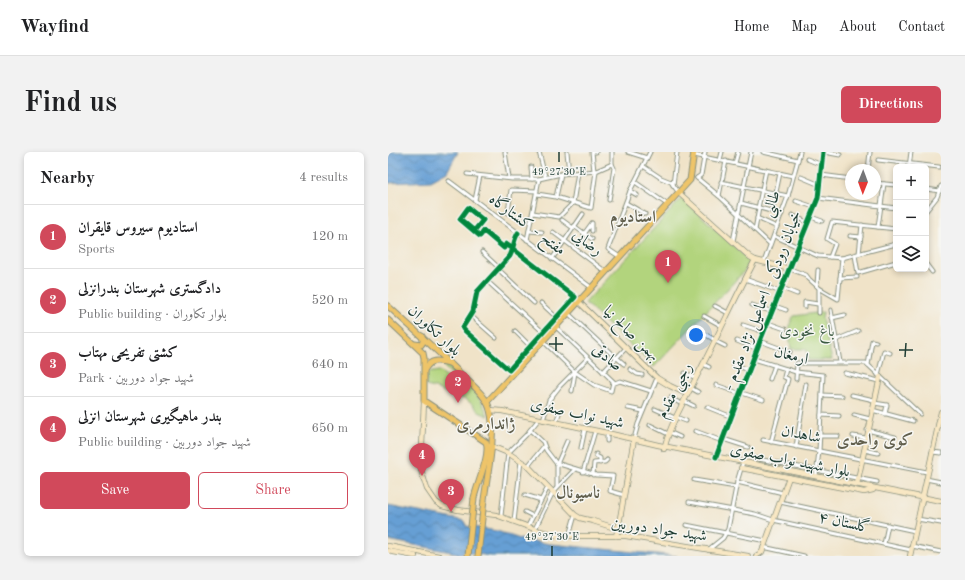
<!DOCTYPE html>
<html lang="en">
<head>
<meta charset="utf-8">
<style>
	:root { --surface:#fff; --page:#f2f2f2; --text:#202124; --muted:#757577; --line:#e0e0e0; --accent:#d1495b }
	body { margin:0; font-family:"Old Standard TT",Amiri,serif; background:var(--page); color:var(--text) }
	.controls { position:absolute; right:12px; top:12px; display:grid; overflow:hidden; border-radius:6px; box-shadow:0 2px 6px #0003 }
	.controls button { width:36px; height:36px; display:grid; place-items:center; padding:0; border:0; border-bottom:1px solid var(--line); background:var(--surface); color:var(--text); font:20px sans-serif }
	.compass { position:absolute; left:457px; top:12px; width:36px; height:36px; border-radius:50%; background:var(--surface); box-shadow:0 2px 6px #0003; rotate:181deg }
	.you { position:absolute; left:308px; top:183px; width:14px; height:14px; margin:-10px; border:3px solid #fff; border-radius:50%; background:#1a73e8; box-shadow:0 0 0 6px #1a73e833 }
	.badge { display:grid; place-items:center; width:26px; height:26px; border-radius:50%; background:var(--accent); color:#fff; font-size:13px; font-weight:700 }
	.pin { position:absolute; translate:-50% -33px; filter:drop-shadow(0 1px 2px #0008) }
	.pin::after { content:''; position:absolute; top:21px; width:14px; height:12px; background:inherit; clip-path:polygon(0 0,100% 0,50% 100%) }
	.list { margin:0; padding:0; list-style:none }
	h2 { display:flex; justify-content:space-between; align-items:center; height:52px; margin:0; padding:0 16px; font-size:17px }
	h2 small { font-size:13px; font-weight:400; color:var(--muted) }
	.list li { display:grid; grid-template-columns:26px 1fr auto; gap:12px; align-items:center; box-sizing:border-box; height:64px; padding:0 16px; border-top:1px solid var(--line) }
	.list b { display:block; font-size:15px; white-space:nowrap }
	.list p { margin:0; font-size:13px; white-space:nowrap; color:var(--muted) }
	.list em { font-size:13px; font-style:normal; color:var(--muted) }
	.actions { display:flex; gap:8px; padding:12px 16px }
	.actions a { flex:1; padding:9px 0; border:1px solid var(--accent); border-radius:6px; text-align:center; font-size:14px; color:var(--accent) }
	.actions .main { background:var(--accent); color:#fff }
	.icon { flex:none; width:22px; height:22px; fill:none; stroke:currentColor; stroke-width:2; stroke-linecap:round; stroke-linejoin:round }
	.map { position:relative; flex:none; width:553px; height:404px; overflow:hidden; border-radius:6px }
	header { display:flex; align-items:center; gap:24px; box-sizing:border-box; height:56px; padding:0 20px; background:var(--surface); border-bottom:1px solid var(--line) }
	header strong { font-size:19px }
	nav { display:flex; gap:22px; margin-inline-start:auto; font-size:14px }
	.intro { display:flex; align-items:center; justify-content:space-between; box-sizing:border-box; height:96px; padding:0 24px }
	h1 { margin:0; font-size:28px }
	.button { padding:10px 18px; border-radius:6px; background:var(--accent); color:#fff; font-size:14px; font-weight:700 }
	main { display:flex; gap:24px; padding:0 24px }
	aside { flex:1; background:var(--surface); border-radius:6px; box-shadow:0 2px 6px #0003 }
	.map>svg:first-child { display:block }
	.green { fill:#b2d47d; stroke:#688858 }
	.water { fill:url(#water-waves); stroke:#426e84 }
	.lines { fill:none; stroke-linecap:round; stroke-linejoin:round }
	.street-casing { stroke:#88907e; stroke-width:5 }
	.secondary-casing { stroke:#88907e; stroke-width:6 }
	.primary-casing { stroke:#88907e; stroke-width:7 }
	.street { stroke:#fff; stroke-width:3 }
	.secondary { stroke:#f8e7c3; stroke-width:4.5 }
	.primary { stroke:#eec469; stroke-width:5 }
	.primary-bridge-casing { stroke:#88907e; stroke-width:7; stroke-linecap:butt }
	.primary-bridge { stroke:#eec469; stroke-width:5 }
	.cycleway-casing { stroke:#f6f6f2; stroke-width:8 }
	.cycleway { stroke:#00873e; stroke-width:5 }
	.ticks { fill:none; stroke:#1f3d34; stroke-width:1.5 }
	.labels { text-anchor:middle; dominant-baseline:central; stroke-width:3; stroke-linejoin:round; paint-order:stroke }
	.street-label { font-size:16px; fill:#1f3d34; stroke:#f6f6f2 }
	.park-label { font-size:16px; fill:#3c5b43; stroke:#f6f6f2 }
	.neighbourhood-label { font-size:17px; font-weight:bold; fill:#615f4d; stroke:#f6f6f2 }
	.ticks-label { font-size:10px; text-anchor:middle; fill:#1f3d34; stroke:#f6f6f2; stroke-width:3; stroke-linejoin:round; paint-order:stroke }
</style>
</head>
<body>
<header>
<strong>Wayfind</strong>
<nav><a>Home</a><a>Map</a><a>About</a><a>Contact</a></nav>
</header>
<div class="intro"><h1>Find us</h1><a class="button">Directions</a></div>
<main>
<aside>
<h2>Nearby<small>4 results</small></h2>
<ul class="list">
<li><span class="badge">1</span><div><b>استادیوم سیروس قایقران</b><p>Sports</p></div><em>120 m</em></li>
<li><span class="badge">2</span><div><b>دادگستری شهرستان بندرانزلی</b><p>Public building · بلوار تکاوران</p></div><em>520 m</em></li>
<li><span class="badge">3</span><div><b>کشتی تفریحی مهتاب</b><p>Park · شهید جواد دوربین</p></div><em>640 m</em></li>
<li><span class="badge">4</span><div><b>بندر ماهیگیری شهرستان انزلی</b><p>Public building · شهید جواد دوربین</p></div><em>650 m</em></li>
</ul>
<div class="actions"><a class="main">Save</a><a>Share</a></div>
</aside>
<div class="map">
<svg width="553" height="404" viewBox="0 0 553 404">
	<defs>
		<pattern id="water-waves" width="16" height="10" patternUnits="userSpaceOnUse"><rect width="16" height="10" fill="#669fd4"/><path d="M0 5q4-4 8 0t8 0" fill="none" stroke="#5383ad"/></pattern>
	</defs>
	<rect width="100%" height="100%" fill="#f6f6f2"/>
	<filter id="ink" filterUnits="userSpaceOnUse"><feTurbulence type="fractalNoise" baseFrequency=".025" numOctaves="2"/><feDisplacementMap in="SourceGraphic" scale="8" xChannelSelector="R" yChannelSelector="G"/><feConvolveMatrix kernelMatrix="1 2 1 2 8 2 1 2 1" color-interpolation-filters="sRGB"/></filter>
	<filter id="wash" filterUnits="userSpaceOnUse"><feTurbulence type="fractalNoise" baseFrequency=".012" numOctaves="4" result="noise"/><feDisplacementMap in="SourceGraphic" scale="16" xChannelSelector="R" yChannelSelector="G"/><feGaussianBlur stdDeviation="0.9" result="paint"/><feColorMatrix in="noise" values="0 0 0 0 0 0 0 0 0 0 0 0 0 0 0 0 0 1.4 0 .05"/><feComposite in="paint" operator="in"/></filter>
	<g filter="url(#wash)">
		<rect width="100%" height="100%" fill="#f0e3c8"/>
		<g class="green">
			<path d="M 294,46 L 364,111 L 266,215 L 197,151 Z"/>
			<path d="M 435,160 L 434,166 L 444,208 L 420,208 L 418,197 L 403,197 C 402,187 399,172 406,164 Z"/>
			<path d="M 58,213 C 76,225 93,243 100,264 L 91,260 L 83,251 L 77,247 L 65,244 L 47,236 L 38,234 L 39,221 L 51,219 L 67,233 L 71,228 L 56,215 Z"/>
		</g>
		<g class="water">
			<path d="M 0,0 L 70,0 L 59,20 L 43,29 L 0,31 Z"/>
			<path d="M 0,354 L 77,369 L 78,374 L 109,379 L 132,387 L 162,392 L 289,404 L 103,404 L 75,400 L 74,402 L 0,388 Z"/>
		</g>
	</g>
	<g filter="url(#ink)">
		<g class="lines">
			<defs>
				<g id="street">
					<path d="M 117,0 L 121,26"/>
					<path d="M 151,0 L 157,24"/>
					<path d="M 179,0 L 181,21"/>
					<path d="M 240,0 L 259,6"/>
					<path d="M 375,0 L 410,8"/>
					<path d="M 436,0 L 452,3"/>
					<path d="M 306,3 L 405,24"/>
					<path d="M 419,7 L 434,13"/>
					<path d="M 332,8 L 334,0"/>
					<path d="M 490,8 L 551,15"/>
					<path d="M 347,11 L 350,0"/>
					<path d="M 255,14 L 273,26 L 283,30 L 291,41"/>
					<path d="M 143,15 L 144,27"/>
					<path d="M 521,15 L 523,0"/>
					<path d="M 480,18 L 482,0"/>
					<path d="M 206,19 L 204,0 L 208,0"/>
					<path d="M 79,22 L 124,27 L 151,27 L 173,22 L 208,19 L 224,12"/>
					<path d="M 433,23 L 463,27"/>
					<path d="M 413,25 L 432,33"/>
					<path d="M 309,26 L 331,44 L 382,92"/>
					<path d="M 309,26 L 313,23 L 317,0"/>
					<path d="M 61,29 L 204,136"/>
					<path d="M 247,30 L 280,53"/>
					<path d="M 333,30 L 400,44"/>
					<path d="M 487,31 L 508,33"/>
					<path d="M 285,33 L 289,0"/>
					<path d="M 538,37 L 552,39"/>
					<path d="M 242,39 L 249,43"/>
					<path d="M 149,42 L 168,45 L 203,56 L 208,19"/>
					<path d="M 331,44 L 338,9"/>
					<path d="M 168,45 L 173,22"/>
					<path d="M 430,46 L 508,56"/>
					<path d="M 87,48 L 92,24"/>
					<path d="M 221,48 L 226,16 L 224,12 L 224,0"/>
					<path d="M 408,49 L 426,55"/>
					<path d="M 238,51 L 257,62"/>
					<path d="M 353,51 L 394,62"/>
					<path d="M 370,56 L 378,18"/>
					<path d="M 384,59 L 392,21"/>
					<path d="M 538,59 L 549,45 L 553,34"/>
					<path d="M 120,61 L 123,38 L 149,39"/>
					<path d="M 145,61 L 171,65 L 185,51 L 190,20"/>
					<path d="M 404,63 L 421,71"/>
					<path d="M 423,65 L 434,69"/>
					<path d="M 369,66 L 389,75"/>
					<path d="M 174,68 L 185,76"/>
					<path d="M 186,74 L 204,87"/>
					<path d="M 490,75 L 496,32"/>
					<path d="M 367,78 L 371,56"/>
					<path d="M 86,79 L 95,68 L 80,56 L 72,67 L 92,84 L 96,79 L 116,96 L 118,92 L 125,97 L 187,145 L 121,218 L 75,177 L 75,175 L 85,159 L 89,140 L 122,104 C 126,96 125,89 130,81"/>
					<path d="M 141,79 L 154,80"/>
					<path d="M 165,80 L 218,120"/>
					<path d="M 196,82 L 204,71 L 204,79"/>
					<path d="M 386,84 L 430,104 L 454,106 L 508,92"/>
					<path d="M 462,84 L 473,85"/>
					<path d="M 139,88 L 151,27"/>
					<path d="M 345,89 L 363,0"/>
					<path d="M 94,100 L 111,116"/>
					<path d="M 471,102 L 474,73"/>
					<path d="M 467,103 L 470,121 L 508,110"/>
					<path d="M 232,105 L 220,97 L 242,39 L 262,0"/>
					<path d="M 442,105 L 447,92 L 439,87 L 444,70 L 508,77"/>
					<path d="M 164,107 L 195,62"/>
					<path d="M 376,110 L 400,44 L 412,0"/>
					<path d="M 538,112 L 544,120"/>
					<path d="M 110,117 L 146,151"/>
					<path d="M 402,117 L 418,123 L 421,127 L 431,136 L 450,147 L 454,106"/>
					<path d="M 452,126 L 469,125"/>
					<path d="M 357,127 L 393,140"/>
					<path d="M 99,129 L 155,180"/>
					<path d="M 429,134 L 430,118"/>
					<path d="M 394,136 L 409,142"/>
					<path d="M 431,136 L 431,161"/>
					<path d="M 153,151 L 168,165"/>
					<path d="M 364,153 L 385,160"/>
					<path d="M 327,154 L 340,161"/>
					<path d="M 387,154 L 398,158"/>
					<path d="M 417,155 L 417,150 L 430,152"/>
					<path d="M 443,158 L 452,210"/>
					<path d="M 180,161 L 228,206"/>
					<path d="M 82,163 L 108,186"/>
					<path d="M 316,164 L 334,174"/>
					<path d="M 444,166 L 457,163"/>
					<path d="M 380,171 L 397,177"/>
					<path d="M 355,173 L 376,180"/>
					<path d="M 168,175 L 227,231 L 232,229 L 263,239"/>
					<path d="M 127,179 L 142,194"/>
					<path d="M 313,180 L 327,188"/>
					<path d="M 448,188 L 470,179"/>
					<path d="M 155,189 L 187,220 L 206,233 L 223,239 L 225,230"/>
					<path d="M 327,189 L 337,194"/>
					<path d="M 349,189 L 370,197"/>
					<path d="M 372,189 L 402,200"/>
					<path d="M 228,205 L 236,212"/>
					<path d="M 366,207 L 408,220 L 435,223 L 431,299 L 428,324"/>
					<path d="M 315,212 L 321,215"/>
					<path d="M 346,213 L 362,218"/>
					<path d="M 480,213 L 484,189 L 488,190"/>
					<path d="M 242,217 L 249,222 L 254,223"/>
					<path d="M 215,220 L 238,196"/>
					<path d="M 297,221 L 308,226"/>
					<path d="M 457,221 L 491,229"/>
					<path d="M 490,223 L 496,199 L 502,201"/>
					<path d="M 382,227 L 387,213"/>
					<path d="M 408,227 L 409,211 L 478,211 L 532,262"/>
					<path d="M 328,233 L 353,242"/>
					<path d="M 303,236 L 310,240"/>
					<path d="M 184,239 L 187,220"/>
					<path d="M 354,241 L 375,248"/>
					<path d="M 434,243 L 454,244"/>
					<path d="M 464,243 L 486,248"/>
					<path d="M 282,246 L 294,252"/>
					<path d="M 296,249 L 306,254"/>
					<path d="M 486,251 L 499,253 L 497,262"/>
					<path d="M 319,255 L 344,265"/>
					<path d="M 240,256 L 255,259"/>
					<path d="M 267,257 L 287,266"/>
					<path d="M 484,258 L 525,269"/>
					<path d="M 433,263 L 451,264"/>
					<path d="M 466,263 L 482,267"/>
					<path d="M 288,265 L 298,269"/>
					<path d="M 155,268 L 161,248 L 172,234 L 200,206"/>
					<path d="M 168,270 L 172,259"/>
					<path d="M 262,273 L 280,282"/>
					<path d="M 142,278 L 155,290 L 158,298 L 168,311 L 208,323 L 225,324 L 222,339 L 236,343"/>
					<path d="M 479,278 L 507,285"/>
					<path d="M 307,279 L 334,289"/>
					<path d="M 281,280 L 292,285"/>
					<path d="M 219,281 L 219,289"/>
					<path d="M 432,284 L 450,284"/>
					<path d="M 465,284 L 478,286"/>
					<path d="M 246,287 L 250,272 L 269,226"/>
					<path d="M 335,287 L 360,295"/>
					<path d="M 375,288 L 539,320"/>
					<path d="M 383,290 L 400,227 L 396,225 L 398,217"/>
					<path d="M 408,295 L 418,232"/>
					<path d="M 193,296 L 197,277"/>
					<path d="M 476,298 L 490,301"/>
					<path d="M 544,300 L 553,301"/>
					<path d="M 208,302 L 208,304 L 212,306 L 212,311"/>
					<path d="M 365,306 L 489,330"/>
					<path d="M 140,314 L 156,294"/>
					<path d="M 195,320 L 207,279"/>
					<path d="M 205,323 L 206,311 L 217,310 L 219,308"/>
					<path d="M 538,327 L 553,330"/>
					<path d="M 306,328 L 348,335"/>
					<path d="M 349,330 L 395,341"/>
					<path d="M 169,335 L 169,312 L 179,289"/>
					<path d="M 137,343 L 153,348"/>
					<path d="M 301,350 L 367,362 L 385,368 L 523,398"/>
					<path d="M 392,350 L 527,379"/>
					<path d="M 137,360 L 145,364"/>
					<path d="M 113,364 L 120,301 L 138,283 L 151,267"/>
					<path d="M 529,367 L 553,371"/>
					<path d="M 126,369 L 133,309"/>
					<path d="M 298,373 L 378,389"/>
					<path d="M 140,374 L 160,335"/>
					<path d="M 147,377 L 165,340 L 187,317"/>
					<path d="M 181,384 L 187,363"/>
					<path d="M 496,392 L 500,373"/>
					<path d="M 524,394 L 553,400"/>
					<path d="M 375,395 L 416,404"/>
					<path d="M 320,398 L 335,386 L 340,377 L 349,330 L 355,310"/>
				</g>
				<g id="secondary">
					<path d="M 291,41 L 362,105 L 367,108 L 402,117"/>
					<path d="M 191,150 L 269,226 L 282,234 L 299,242"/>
					<path d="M 36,249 L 33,318 L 39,337 L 48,350 L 54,354 L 70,358 L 108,363 L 152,379 L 171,384 L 238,384 L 360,404"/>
					<path d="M 102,258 L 114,259 L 219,281 L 270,293 L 553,349"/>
					<path d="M 103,294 L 120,301 L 140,314 L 187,363 L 192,366 L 205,369 L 230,377"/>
					<path d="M 276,297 C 283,270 297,248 309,224 C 329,186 347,146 367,108"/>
					<path d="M 328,305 L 372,189 L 430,46 L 435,0"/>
					<path d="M 353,316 L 476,340 L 485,338"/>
					<path d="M 469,332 L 492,225"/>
					<path d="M 228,384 L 231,372 L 246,287"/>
					<path d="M 0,394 L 51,404"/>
					<path d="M 0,399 L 27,404"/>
					<path d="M 368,404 L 374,400 L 401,325"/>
					<path d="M 522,404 L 553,260"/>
				</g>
				<g id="primary">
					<path d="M 0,154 C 25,177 50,199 74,223 C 84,233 98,243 102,258 C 109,282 99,323 96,348"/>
					<path d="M 0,168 L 35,201 L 36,206 L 36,249 L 98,290 C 103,302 89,332 86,346"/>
					<path d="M 27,192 L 33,193 C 36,190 35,188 34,184"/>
					<path d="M 37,217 C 43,207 50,208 61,211"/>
					<path d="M 99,250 L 302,28 L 306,0"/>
				</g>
			</defs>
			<use href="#street" class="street-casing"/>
			<use href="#secondary" class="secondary-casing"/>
			<use href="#primary" class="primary-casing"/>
			<use href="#street" class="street"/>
			<use href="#secondary" class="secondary"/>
			<use href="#primary" class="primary"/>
			<defs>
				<g id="primary-bridge">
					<path d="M 80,404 L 86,346"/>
					<path d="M 90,404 L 96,348"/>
				</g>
			</defs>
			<use href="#primary-bridge" class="primary-bridge-casing"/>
			<use href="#primary-bridge" class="primary-bridge"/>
			<defs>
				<g id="cycleway">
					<path d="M 86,79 L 95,68 L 80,56 L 72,67 L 92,84 L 96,79 L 116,96 L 118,92 L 125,97 L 187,145 L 121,218 L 75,177 L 75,175 L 85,159 L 89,140 L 122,104 C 126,96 125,89 130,81"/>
					<path d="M 328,305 L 372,189 L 430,46 L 435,0"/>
				</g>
			</defs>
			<use href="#cycleway" class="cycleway-casing"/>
			<use href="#cycleway" class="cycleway"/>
		</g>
	</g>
	<path class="ticks" d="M 171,10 L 171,0M 161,192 L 175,192M 511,198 L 525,198M 168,199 L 168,185M 517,205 L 518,191M 164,404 L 164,394"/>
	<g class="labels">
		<g class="street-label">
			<text transform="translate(384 52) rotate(-72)">طالبی</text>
			<text transform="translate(139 73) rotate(37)">مفتح - کشتارگاه</text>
			<text transform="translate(199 91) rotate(37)">رضایی</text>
			<text transform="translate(375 149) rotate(-69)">- خیابان رودکی - اسماعیل نژاد مقدم</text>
			<text transform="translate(46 179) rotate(43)">بلوار تکاوران</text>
			<text transform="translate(243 182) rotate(44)">بهمن صالح نیا</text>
			<text transform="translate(403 204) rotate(14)">ارمغان</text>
			<text transform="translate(219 206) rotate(39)">صادقی</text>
			<text transform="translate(287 239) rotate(-63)">رجبی مقدم</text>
			<text transform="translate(189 262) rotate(12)">شهید نواب صفوی</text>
			<text transform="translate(413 283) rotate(11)">شاهدان</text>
			<text transform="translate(402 309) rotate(11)">بلوار شهید نواب صفوی</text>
			<text transform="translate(456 371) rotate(12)">گلستان ۴</text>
			<text transform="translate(271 378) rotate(8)">شهید جواد دوربین</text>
		</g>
		<g class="park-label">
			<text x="419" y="180">باغ نخودی</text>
		</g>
		<g class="neighbourhood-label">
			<text x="245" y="65">استادیوم</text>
			<text x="98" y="272">ژاندارمری</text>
			<text x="487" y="288">کوی واحدی</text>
			<text x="190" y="341">ناسیونال</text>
		</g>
	</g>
	<g class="ticks-label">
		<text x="171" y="23">49°27'30"E</text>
		<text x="164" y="388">49°27'30"E</text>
	</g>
</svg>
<div class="controls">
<button>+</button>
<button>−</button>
<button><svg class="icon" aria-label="layers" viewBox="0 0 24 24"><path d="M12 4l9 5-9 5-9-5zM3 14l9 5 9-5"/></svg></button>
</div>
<svg class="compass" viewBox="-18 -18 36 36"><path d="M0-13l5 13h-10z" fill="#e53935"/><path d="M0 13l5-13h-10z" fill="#757577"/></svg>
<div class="you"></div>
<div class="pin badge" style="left:280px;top:131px">1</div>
<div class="pin badge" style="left:70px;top:251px">2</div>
<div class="pin badge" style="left:63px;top:360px">3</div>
<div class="pin badge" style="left:34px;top:324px">4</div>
</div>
</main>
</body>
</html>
